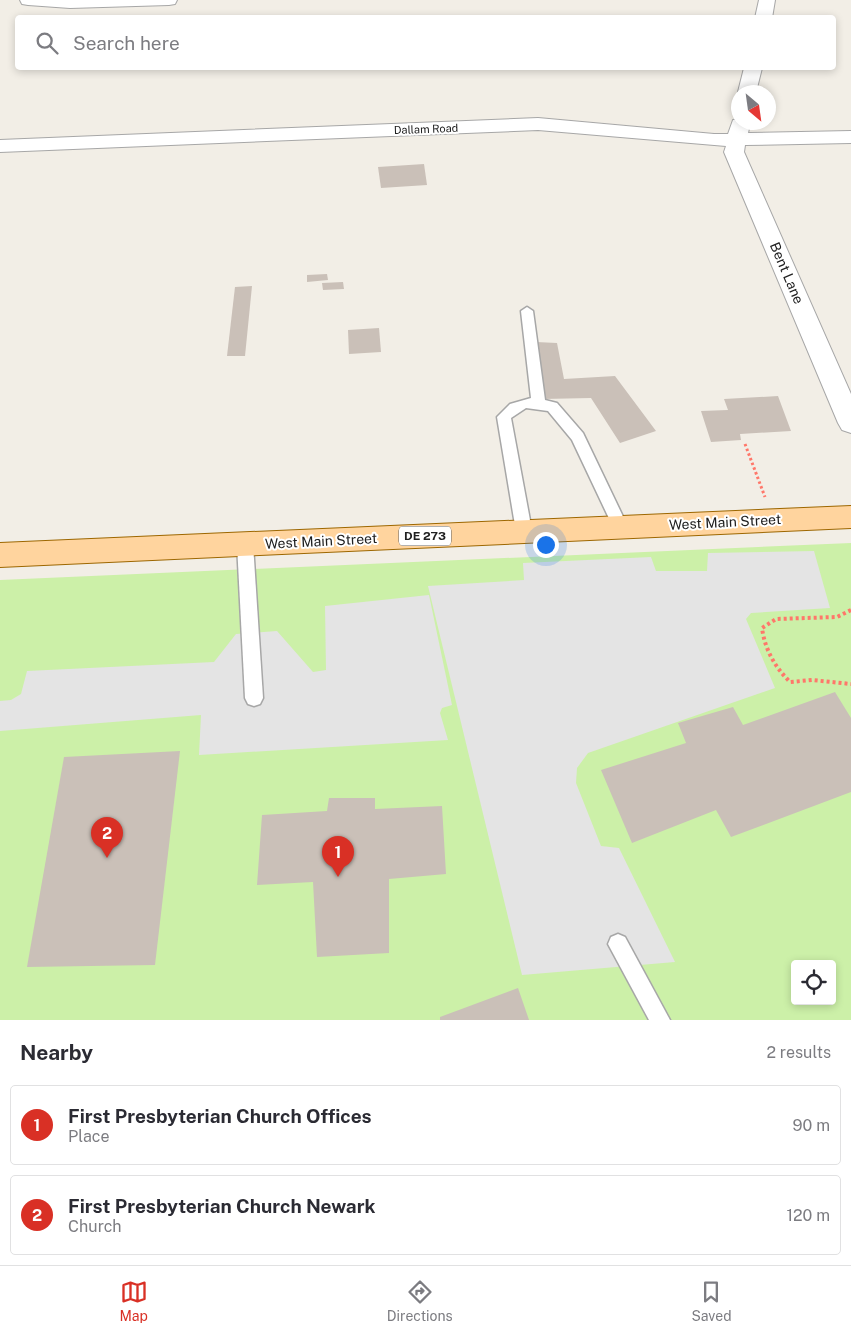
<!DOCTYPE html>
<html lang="en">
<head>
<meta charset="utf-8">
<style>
	:root { --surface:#fff; --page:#f2f2f3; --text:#2b2b33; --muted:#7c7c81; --line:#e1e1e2; --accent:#d93025 }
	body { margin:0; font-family:"Public Sans",sans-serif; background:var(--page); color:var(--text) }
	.controls { position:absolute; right:15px; bottom:15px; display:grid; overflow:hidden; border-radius:5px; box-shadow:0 2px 8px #0003 }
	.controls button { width:45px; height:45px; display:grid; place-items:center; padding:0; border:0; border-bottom:1px solid var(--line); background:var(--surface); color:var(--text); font:25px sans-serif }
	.compass { position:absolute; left:731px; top:85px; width:45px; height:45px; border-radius:50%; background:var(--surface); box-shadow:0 2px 8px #0003; rotate:151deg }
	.you { position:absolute; left:545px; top:544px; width:18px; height:18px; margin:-12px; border:4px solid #fff; border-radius:50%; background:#1a73e8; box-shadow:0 0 0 8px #1a73e833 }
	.badge { display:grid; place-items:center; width:32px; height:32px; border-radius:50%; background:var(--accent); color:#fff; font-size:16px; font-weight:700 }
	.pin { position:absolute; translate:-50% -41px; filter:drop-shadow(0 1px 2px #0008) }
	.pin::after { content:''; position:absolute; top:26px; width:18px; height:15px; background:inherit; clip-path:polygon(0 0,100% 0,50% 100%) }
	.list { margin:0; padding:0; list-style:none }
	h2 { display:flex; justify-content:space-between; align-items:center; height:65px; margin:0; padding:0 20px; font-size:21px }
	h2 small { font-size:16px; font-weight:400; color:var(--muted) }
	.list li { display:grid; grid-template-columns:32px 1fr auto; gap:15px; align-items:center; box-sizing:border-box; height:80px; margin:0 10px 10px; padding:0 10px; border:1px solid var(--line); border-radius:5px }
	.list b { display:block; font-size:19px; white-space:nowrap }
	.list p { margin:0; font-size:16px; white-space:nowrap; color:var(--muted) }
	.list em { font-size:16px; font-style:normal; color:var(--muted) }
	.icon { flex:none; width:28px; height:28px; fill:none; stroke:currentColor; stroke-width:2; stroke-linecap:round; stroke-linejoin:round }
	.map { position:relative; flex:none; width:851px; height:1020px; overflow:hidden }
	.search { position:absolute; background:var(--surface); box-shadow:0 2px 8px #0003; left:15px; right:15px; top:15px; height:55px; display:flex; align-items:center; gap:12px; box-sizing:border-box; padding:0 18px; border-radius:5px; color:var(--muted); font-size:19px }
	.sheet { height:245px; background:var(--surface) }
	nav { display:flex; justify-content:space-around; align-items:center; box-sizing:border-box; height:70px; border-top:1px solid var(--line); background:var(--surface); font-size:14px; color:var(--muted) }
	nav a { display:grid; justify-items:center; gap:2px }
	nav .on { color:var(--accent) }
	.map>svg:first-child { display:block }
	.grass { fill:#ccf0a8; fill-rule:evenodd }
	.parking { fill:#e4e4e4 }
	.building { fill:#cac0b8 }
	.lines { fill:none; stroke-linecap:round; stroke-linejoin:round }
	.lane-casing { stroke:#a7a7a7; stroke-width:3 }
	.street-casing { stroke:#a7a7a7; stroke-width:2 }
	.primary-casing { stroke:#9d6700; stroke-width:2 }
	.path-far1 { stroke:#ff776a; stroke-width:3; stroke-dasharray:2.5 2.5; stroke-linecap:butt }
	.path { stroke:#ff776a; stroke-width:4; stroke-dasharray:3 3; stroke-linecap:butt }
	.lane { fill:#fff; fill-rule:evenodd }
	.street { fill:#fff; fill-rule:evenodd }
	.primary { fill:#ffd49e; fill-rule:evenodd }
	.labels { text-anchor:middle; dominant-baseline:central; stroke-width:4; stroke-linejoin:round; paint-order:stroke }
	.far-street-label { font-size:11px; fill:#202020; stroke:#fff }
	.shield { fill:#fff; stroke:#636363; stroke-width:1 }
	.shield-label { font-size:12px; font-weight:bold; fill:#202020 }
	.street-label { font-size:14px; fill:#202020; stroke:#fff }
</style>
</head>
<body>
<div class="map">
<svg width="851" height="1020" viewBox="0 0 851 1020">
	<rect width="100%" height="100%" fill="#f2eee6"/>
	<path class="grass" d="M 851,543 L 851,1020 L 0,1020 L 0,580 ZM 795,964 L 832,964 L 832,1001 L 795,1001 Z"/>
	<g class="parking">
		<path d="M 814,551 L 830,608 L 751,613 L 746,619 L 775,688 L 588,753 L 577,768 L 576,783 L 601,846 L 619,848 L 675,962 L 522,975 L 428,586 L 524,580 L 523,563 L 651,557 L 656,571 L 707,571 L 708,553 Z"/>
		<path d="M 429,595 L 452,705 L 442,708 L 440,713 L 448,740 L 199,755 L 201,715 L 0,731 L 0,701 L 11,700 L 21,694 L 27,671 L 214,662 L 236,634 L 277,631 L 313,672 L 326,670 L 325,606 Z"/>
	</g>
	<g class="building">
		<path d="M 424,164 L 427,185 L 381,188 L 378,167 Z"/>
		<path d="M 327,274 L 328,280 L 307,282 L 307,275 Z"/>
		<path d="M 343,282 L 344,289 L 323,290 L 322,283 Z"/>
		<path d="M 252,286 L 245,356 L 227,356 L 235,287 Z"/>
		<path d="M 379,328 L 381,352 L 349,354 L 348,330 Z"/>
		<path d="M 536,342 L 557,343 L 564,379 L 615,376 L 656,431 L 620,443 L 591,398 L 543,399 Z"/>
		<path d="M 778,396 L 791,431 L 740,434 L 741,440 L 711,442 L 701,411 L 728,410 L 724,399 Z"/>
		<path d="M 835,692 L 851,718 L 851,792 L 731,837 L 716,810 L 632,843 L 601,770 L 686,743 L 678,723 L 733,707 L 743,725 Z"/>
		<path d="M 180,751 L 155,965 L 27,967 L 64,757 Z"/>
		<path d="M 329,798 L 375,798 L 375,809 L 442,806 L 446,874 L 389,879 L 389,953 L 317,957 L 313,882 L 257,885 L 262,815 L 327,811 Z"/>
		<path d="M 518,988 L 529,1020 L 440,1020 L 440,1017 Z"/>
	</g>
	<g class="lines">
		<defs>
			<g id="lane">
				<path d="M 527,307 L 533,311 L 545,400 L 557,403 L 583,433 L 628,527 L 625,531 L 620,533 L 615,531 L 572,440 L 548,411 L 526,408 L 511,418 L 532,531 L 529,535 L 524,537 L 519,535 L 516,531 L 497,417 L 510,404 L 531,398 L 521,311 Z"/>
				<path d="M 245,538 L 250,539 L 253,544 L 263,698 L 260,704 L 254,706 L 248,704 L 245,698 L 237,544 L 240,539 Z"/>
				<path d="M 618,934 L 625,937 L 670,1020 L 649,1020 L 608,944 L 611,937 Z"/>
			</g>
			<g id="street">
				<path d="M 20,0 L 177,0 L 175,4 L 169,5 L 70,8 L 28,5 L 22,4 Z"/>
				<path d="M 759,0 L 775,0 L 772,18 L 755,18 Z"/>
				<path d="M 744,68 L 762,68 L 756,92 L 738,92 Z"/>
				<path d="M 538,118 L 714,134 L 728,134 L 733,120 L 738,119 L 738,122 L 750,124 L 748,133 L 851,131 L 851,143 L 745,145 L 744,152 L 851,394 L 851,433 L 842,430 L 838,423 L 724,152 L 726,146 L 538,130 L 0,152 L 0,140 Z"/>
			</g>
			<path id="primary" d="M 851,506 L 851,528 L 0,567 L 0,543 Z"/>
		</defs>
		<use href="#lane" class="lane-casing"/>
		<use href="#street" class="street-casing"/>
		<use href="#primary" class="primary-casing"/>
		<path class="path-far1" d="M 745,444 L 765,497"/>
		<path class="path" d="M 851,610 L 837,617 L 776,619 L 762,628 C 765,650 775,667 790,682 L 812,680 L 851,684"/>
		<use href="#lane" class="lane"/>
		<use href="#street" class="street"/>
		<use href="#primary" class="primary"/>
	</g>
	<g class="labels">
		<g class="far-street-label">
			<text transform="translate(426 129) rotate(-2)">Dallam Road</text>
		</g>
		<rect class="shield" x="399" y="526.5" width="52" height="19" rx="4"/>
		<g class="shield-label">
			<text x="425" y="536">DE 273</text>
		</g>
		<g class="street-label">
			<text transform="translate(787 273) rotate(67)">Bent Lane</text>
			<text transform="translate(725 522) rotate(-3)">West Main Street</text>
			<text transform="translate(321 541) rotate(-3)">West Main Street</text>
		</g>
	</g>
</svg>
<div class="controls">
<button><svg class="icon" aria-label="locate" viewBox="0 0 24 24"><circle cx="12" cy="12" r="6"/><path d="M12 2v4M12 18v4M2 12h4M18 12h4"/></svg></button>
</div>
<svg class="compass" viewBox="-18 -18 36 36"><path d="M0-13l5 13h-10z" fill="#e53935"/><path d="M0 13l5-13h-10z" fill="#7c7c81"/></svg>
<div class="you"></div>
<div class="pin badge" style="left:338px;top:877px">1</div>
<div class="pin badge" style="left:107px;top:858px">2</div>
<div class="search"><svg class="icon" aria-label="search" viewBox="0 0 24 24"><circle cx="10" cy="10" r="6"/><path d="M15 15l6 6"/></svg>Search here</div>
</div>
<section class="sheet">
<h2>Nearby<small>2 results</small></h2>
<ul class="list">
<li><span class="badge">1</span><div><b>First Presbyterian Church Offices</b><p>Place</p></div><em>90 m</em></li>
<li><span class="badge">2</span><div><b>First Presbyterian Church Newark</b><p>Church</p></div><em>120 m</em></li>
</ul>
</section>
<nav>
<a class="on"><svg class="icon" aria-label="map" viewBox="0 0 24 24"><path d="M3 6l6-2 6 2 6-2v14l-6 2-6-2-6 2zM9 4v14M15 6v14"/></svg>Map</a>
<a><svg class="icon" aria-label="directions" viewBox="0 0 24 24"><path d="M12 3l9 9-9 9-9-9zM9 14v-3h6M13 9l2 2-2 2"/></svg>Directions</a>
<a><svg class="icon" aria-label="saved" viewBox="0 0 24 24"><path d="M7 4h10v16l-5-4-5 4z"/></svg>Saved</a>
</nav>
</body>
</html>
